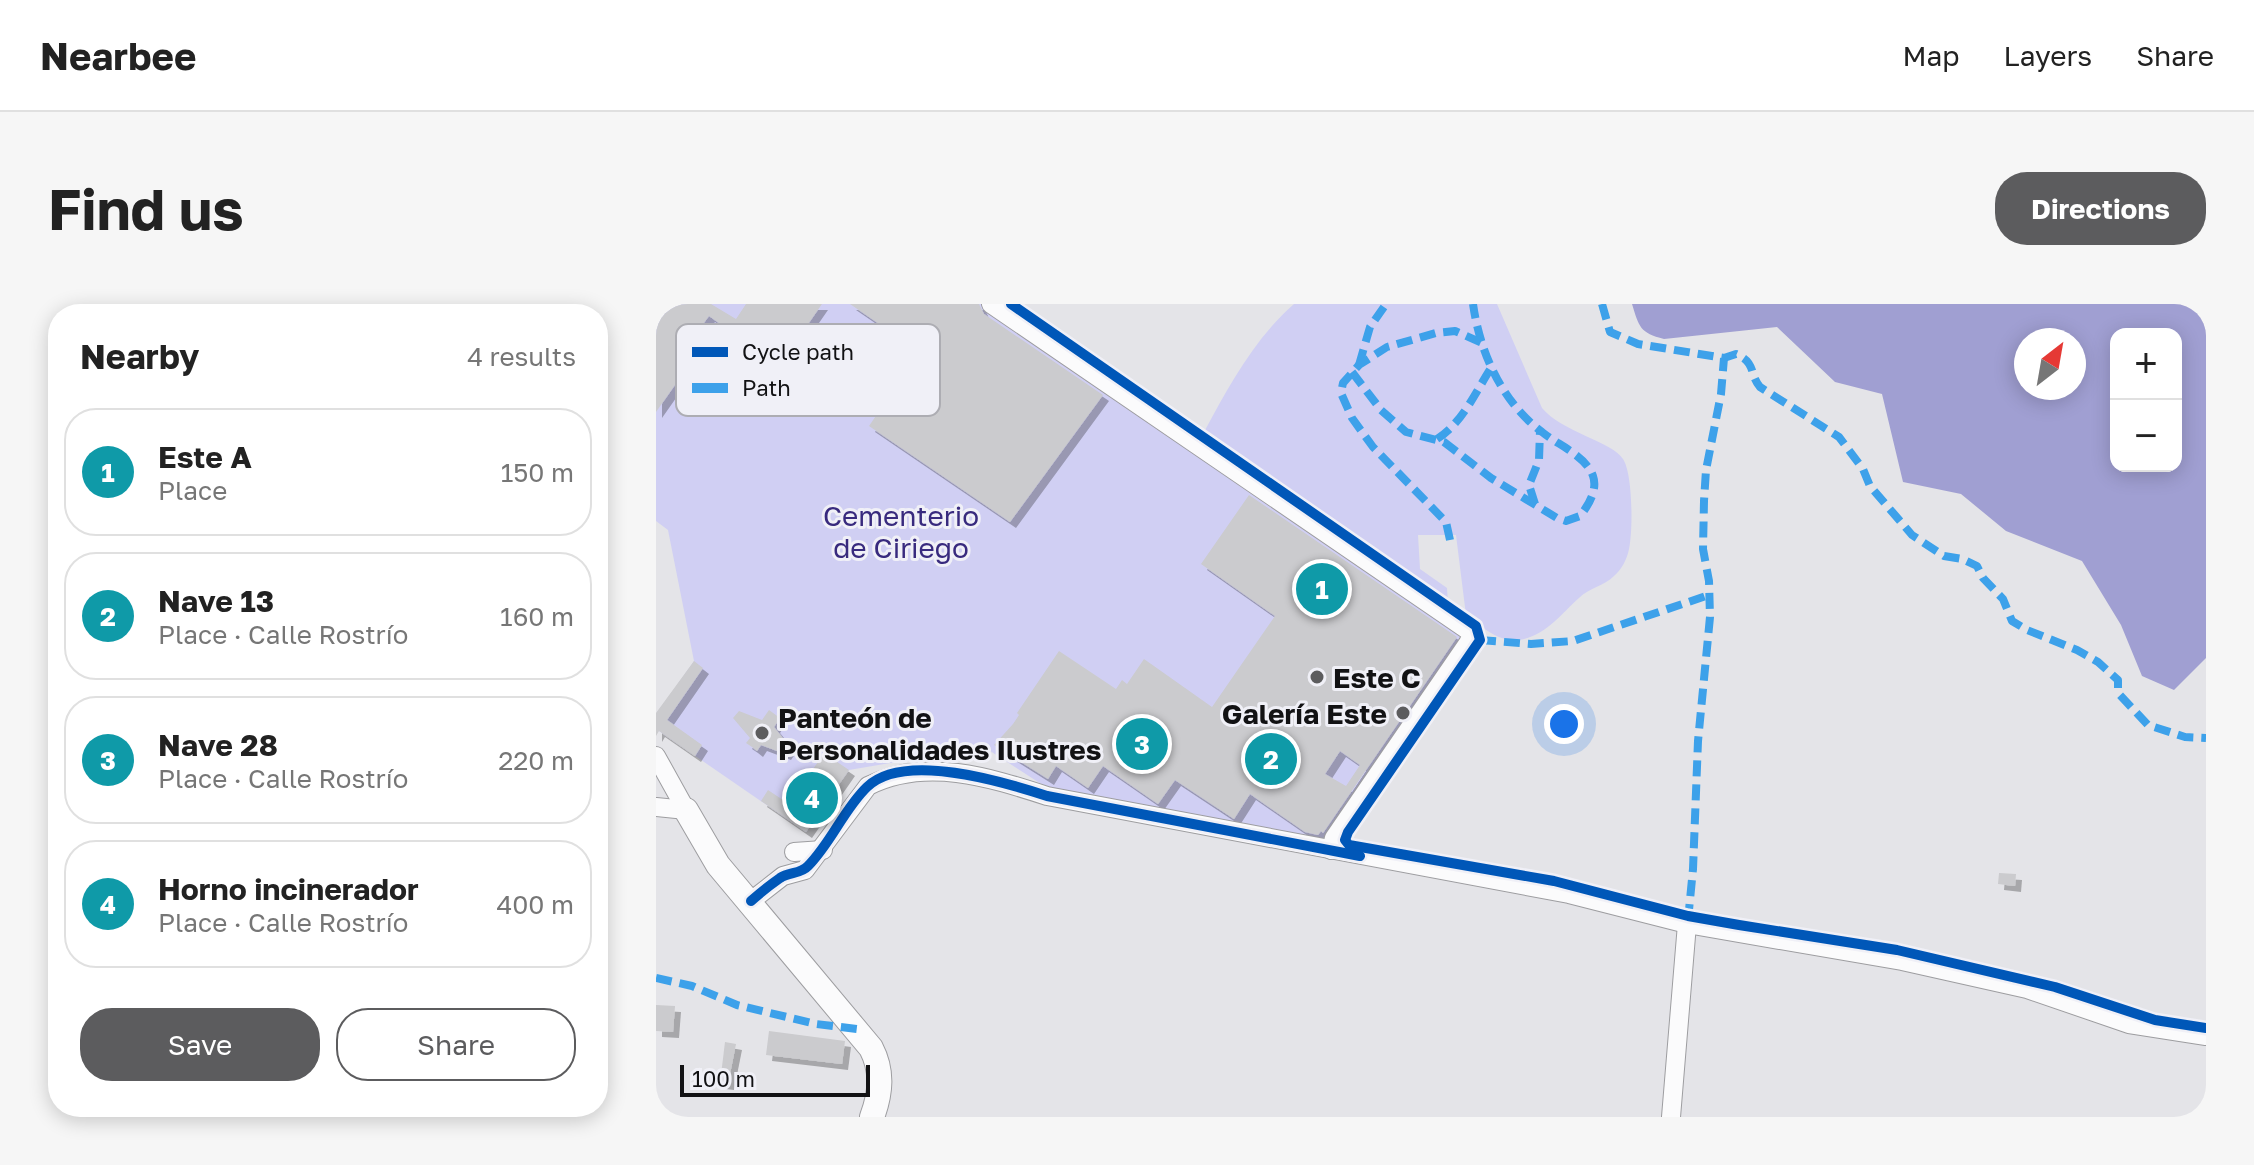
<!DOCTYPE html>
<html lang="en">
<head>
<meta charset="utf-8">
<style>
	:root { --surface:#fff; --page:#f6f6f6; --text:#222; --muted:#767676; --line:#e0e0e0; --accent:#5c5c5e }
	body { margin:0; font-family:"Golos Text",sans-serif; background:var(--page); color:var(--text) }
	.controls { position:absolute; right:24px; top:24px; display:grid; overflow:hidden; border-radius:16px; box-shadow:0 4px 20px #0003 }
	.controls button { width:72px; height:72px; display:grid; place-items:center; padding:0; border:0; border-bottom:2px solid var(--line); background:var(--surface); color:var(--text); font:40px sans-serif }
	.compass { position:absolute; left:1358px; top:24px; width:72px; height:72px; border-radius:50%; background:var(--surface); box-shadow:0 4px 20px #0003; rotate:31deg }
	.scale { position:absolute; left:24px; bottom:20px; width:190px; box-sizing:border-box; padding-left:8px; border:4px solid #121214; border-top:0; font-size:22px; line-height:28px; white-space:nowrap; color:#121214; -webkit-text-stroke:6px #f0f0f7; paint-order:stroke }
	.you { position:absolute; left:908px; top:420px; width:28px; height:28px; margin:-20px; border:6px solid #fff; border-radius:50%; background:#1a73e8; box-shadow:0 0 0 12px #1a73e833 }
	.badge { display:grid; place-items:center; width:52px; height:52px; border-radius:50%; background:var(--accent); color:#fff; font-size:26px; font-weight:700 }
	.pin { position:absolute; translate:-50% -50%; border:4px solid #fff; box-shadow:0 2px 8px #0006 }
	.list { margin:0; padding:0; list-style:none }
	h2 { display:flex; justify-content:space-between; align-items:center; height:104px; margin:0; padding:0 32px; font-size:34px }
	h2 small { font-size:26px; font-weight:400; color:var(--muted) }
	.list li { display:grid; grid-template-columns:52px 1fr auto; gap:24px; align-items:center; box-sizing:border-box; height:128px; margin:0 16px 16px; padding:0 16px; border:2px solid var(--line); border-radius:32px }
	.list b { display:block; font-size:30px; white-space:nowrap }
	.list p { margin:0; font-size:26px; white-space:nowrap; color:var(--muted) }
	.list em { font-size:26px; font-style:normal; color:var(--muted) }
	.actions { display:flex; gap:16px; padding:24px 32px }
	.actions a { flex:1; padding:18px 0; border:2px solid var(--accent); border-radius:32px; text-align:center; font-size:28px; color:var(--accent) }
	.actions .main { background:var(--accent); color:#fff }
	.map { position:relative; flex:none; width:1550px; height:813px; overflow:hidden; border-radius:32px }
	header { display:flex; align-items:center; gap:48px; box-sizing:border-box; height:112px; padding:0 40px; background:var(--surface); border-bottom:2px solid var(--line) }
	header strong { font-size:38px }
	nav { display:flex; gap:44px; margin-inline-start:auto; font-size:28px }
	.intro { display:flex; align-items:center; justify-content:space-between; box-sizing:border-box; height:192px; padding:0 48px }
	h1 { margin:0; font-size:56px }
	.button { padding:20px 36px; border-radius:32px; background:var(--accent); color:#fff; font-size:28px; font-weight:700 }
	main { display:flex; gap:48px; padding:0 48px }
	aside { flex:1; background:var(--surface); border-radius:32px; box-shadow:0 4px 20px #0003 }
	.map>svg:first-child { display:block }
	.green { fill:#d0cff3 }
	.water { fill:#a09fd2; fill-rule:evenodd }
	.building { fill:#cbcbce; fill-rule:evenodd; filter:url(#shadow) }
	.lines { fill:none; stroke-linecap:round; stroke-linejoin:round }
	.minor-casing { stroke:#9d9da0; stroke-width:20 }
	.major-casing { stroke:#9d9da0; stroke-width:26 }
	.minor { stroke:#fbfbfc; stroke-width:18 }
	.major { stroke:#fbfbfc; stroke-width:24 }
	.quiet { stroke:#3da1ea; stroke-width:8; stroke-dasharray:16 8; stroke-linecap:butt }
	.cycleway-casing { stroke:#f0f0f7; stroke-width:15 }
	.cycleway { stroke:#0057b8; stroke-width:10 }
	.poi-dot { fill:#5c5c5e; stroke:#f0f0f7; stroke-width:3 }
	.labels { text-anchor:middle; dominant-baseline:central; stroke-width:6; stroke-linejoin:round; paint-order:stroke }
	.park-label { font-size:28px; fill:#382a7e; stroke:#f0f0f7 }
	.poi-label { font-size:28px; font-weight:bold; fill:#121214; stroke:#f0f0f7; text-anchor:start }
	.key { fill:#f0f0f7; stroke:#adadb3; stroke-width:2 }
	.key-label { font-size:22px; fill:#121214 }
</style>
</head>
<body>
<header>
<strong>Nearbee</strong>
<nav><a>Map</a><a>Layers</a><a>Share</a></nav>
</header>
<div class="intro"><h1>Find us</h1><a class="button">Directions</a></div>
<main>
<aside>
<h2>Nearby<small>4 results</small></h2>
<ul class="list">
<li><span class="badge" style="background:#0f9aa8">1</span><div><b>Este A</b><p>Place</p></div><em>150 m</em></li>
<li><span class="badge" style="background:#0f9aa8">2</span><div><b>Nave 13</b><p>Place · Calle Rostrío</p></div><em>160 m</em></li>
<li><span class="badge" style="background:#0f9aa8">3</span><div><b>Nave 28</b><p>Place · Calle Rostrío</p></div><em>220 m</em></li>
<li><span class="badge" style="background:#0f9aa8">4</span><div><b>Horno incinerador</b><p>Place · Calle Rostrío</p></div><em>400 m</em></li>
</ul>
<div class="actions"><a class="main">Save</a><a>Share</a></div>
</aside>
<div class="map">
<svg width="1550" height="813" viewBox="0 0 1550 813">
	<defs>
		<filter id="shadow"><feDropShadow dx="6" dy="6" stdDeviation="0" flood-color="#0004"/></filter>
	</defs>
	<rect width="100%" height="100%" fill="#e4e4e8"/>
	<g class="green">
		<path d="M 0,0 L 328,0 L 807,333 L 665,537 L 393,485 L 328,443 L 193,466 L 150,528 L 0,425 L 0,411 L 38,357 L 12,226 L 0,217 Z"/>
		<path d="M 638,0 L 841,0 L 886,104 C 906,128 957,138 967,155 C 977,170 977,227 973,245 C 971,255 966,265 958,272 C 948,282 933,284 923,294 C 904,311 886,336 858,336 C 839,336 824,321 810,311 L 800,231 L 762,231 L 764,265 L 791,284 L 792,300 L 548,128 C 573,82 598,35 638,0 Z"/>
	</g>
	<path class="water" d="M 976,0 L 1550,0 L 1550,354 L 1518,386 L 1486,372 L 1465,321 L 1426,257 L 1350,227 L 1305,190 L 1247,178 L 1226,90 L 1179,78 L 1121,23 L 1008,35 C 984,29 983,23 976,0 ZM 1460,30 L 1520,30 L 1520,162 L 1460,162 ZM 1370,36 L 1418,36 L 1418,84 L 1370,84 Z"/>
	<g class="building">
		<path d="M 0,0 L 55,0 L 80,15 L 90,0 L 166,0 L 123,62 L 53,12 L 42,27 L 52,34 L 0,108 Z"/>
		<path d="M 194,0 L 323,0 L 328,10 L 447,91 L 354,218 L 213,122 L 228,100 L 225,98 L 261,46 Z"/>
		<path d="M 593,191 L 801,333 L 667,529 L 665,527 L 662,531 L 649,528 L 594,490 L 578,515 L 519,476 L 502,500 L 447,462 L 432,484 L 400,462 L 392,475 L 338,441 L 357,420 L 363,411 L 361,409 L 403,347 L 460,385 L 466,376 L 471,380 L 488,355 L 556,403 L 619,312 L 545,260 ZM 684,447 L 704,461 L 690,482 L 669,470 Z"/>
		<path d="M 38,357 L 47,364 L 11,416 L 46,441 L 39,452 L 3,427 L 0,432 L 0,409 Z"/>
		<path d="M 113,406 L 124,414 L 118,423 L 134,443 L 129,450 L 105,441 L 101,447 L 96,443 L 90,439 L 94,434 L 77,414 L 83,407 L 106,416 Z"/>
		<path d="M 168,449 L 193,466 L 150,528 L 105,497 L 112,486 L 133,500 Z"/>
		<path d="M 1343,569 L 1360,570 L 1359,582 L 1342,580 Z"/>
		<path d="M 0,701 L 19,702 L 17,728 L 0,727 Z"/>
		<path d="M 113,727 L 189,737 L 186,760 L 110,751 Z"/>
		<path d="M 69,738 L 80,740 L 72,780 L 64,779 Z"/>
	</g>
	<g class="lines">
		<defs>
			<g id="minor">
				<path d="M 335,0 L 813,327 L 815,333 L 812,339 L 678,534 L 675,546"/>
				<path d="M 0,452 L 30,506"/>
				<path d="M 0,503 L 30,506"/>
				<path d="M 138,548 L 167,546"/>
				<path d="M 95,597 L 127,572 L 149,566 L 212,482 C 269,453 333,473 391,492 L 913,590 L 1031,620 L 1246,657 L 1371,685 L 1473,720 L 1550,732"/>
				<path d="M 1015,813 L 1031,620"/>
			</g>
			<path id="major" d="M 30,506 L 62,561 L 215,744 C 227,767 225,789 216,813"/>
		</defs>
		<use href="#minor" class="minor-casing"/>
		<use href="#major" class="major-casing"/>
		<use href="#minor" class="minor"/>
		<use href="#major" class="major"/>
		<g class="quiet">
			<path d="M 946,0 L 954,28 L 982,40 L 1068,54 L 1080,50 C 1101,59 1092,68 1104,83 L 1183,133 L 1207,165 L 1214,182 L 1256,231 L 1288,252 L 1306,255 L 1321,262 L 1327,274 L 1347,295 L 1356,317 L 1371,326 L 1421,346 L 1442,358 L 1462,376 L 1462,389 L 1492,421 L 1529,433 L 1550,434"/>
			<path d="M 703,61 L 714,23 L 730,0"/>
			<path d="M 696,68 L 725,106 L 750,128 L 788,138 L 835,174 L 901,214 L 910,217 L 924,212 C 932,202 942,186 937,172 C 930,152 902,141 886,128 C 846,98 824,49 817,0"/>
			<path d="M 781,135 C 807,118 819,89 835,64"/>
			<path d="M 879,200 L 873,181 L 883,156 L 884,127"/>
			<path d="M 794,236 L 790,218 L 717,143 L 696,114 L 685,89 L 687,79 L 703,61 L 731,43 L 780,29 L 799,27 L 826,39"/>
			<path d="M 824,336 L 875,340 L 917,337 L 1053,291"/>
			<path d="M 1032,616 L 1037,565 L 1042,437 L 1054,313 L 1053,277 L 1047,245 L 1048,197 L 1050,166 L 1065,90 L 1068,54"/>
			<path d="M 0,674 L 36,682 L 81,701 L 160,720 L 201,725"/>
		</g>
		<defs>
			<g id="cycleway">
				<path d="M 355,0 L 820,322 L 824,336 L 692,528 L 689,536 L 693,541 L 898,577 L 1032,612 L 1083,621 L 1241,646 L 1399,683 L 1499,716 L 1550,724"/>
				<path d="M 95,597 C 104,589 114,581 124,574 C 133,568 145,570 152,562 C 175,539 188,505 211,483 C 248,447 348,478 391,492 L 704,552"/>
			</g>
		</defs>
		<use href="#cycleway" class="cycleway-casing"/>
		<use href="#cycleway" class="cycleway"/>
	</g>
	<g class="poi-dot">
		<circle cx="661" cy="373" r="8"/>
		<circle cx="747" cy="409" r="8"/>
		<circle cx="106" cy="429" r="8"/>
	</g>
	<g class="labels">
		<g class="park-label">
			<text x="245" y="211">Cementerio<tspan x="245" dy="32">de Ciriego</tspan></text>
		</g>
		<g class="poi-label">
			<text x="677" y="373">Este C</text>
			<text x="731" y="409" text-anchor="end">Galería Este</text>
			<text x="122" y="413">Panteón de<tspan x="122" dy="32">Personalidades Ilustres</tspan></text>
		</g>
	</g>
	<rect x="20" y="20" width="264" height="92" rx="12" class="key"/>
	<rect x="36" y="43" width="36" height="10" fill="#0057b8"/>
	<rect x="36" y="79" width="36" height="10" fill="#3da1ea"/>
	<g class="key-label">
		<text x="86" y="56">Cycle path</text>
		<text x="86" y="92">Path</text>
	</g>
</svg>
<div class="controls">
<button>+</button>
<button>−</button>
</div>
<svg class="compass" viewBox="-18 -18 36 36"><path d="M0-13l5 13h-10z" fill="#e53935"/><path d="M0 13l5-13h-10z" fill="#767676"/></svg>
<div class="scale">100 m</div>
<div class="you"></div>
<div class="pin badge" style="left:666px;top:285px;background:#0f9aa8">1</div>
<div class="pin badge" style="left:615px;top:455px;background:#0f9aa8">2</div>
<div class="pin badge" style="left:486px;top:440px;background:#0f9aa8">3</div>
<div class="pin badge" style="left:156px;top:494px;background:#0f9aa8">4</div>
</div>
</main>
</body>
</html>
